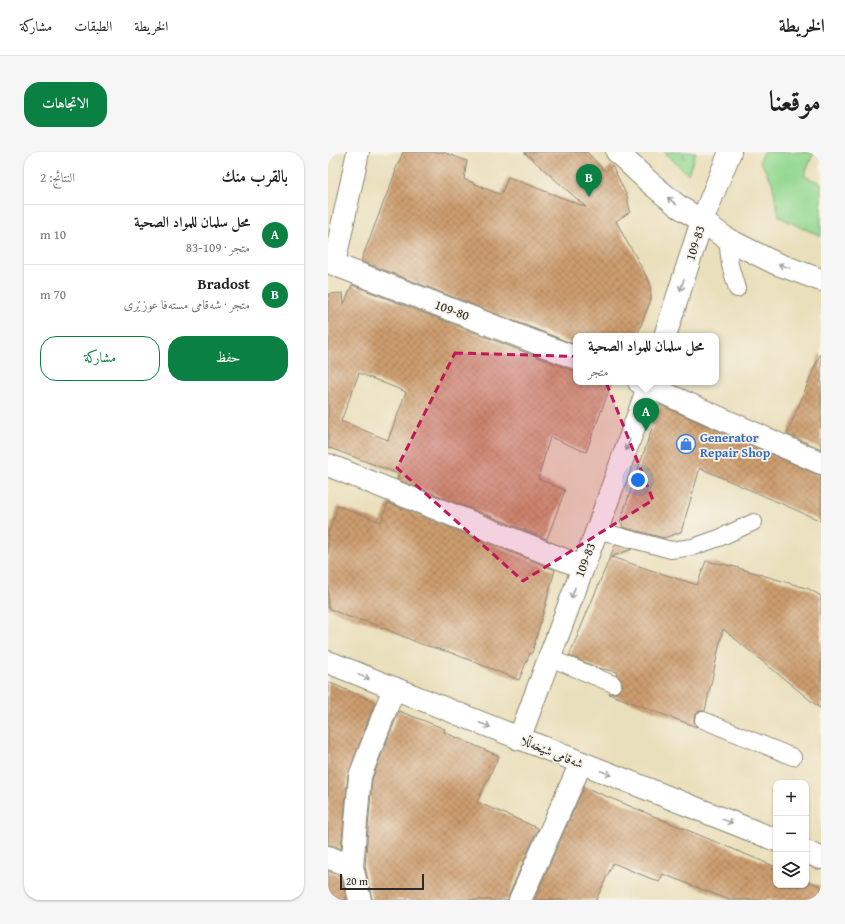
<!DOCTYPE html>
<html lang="ar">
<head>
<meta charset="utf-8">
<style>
	:root { --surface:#fff; --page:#f6f6f6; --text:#222; --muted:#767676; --line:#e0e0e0; --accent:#0b8043 }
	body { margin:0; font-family:"Gentium Book Plus",Amiri,serif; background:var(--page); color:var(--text); direction:rtl }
	.controls { position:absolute; right:12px; bottom:12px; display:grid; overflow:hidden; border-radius:8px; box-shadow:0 1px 3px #0004 }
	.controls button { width:36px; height:36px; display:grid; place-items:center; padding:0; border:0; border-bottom:1px solid var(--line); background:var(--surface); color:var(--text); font:20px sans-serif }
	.scale { position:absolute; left:12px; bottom:10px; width:84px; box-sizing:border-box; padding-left:4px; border:2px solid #2b2b2b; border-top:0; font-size:11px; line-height:14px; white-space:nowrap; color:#2b2b2b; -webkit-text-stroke:3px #f7f3e8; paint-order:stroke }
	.you { position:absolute; left:310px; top:328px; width:14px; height:14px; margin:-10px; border:3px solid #fff; border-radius:50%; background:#1a73e8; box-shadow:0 0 0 6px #1a73e833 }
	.badge { display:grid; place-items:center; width:26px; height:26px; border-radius:50%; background:var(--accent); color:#fff; font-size:13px; font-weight:700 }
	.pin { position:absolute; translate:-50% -33px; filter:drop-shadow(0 1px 2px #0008) }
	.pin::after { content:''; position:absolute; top:21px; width:14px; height:12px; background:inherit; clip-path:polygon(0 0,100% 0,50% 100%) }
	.popup { position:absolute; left:245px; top:181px; width:146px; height:52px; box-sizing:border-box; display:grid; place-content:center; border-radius:8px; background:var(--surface); filter:drop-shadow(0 1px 3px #0005); font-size:13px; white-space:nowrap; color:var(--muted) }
	.popup b { font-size:15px; color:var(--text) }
	.popup::after { content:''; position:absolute; left:50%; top:100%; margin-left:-8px; border:8px solid transparent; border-top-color:var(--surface) }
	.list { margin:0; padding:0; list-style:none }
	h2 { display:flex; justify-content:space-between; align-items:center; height:52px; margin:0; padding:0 16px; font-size:17px }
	h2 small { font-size:13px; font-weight:400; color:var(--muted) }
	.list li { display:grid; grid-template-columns:26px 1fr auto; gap:12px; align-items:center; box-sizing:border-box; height:60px; padding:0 16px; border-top:1px solid var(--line) }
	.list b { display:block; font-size:15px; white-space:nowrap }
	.list p { margin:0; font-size:13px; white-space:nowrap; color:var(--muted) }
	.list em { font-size:13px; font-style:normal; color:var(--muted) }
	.actions { display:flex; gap:8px; padding:12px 16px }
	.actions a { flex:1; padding:9px 0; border:1px solid var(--accent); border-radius:16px; text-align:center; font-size:14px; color:var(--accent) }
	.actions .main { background:var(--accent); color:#fff }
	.icon { flex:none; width:22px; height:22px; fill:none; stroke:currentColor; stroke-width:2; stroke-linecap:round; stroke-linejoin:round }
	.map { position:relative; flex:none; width:493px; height:748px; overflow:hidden; direction:ltr; border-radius:16px }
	header { display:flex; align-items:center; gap:24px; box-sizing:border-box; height:56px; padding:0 20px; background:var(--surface); border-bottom:1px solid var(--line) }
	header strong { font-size:19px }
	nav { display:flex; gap:22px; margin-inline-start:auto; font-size:14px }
	.intro { display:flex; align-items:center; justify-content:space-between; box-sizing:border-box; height:96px; padding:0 24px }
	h1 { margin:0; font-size:28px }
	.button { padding:10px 18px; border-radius:16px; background:var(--accent); color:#fff; font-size:14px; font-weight:700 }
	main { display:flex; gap:24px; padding:0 24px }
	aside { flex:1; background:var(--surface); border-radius:16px; box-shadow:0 1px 3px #0004 }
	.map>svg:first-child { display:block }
	.green { fill:#94d992; stroke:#60825e }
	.cemetery { fill:url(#cemetery-stones); stroke:#60825e }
	.building { fill:url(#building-cross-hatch); fill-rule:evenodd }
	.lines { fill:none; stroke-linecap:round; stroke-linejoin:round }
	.lane-casing { stroke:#8a8573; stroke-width:18 }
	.street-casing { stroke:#8a8573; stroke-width:24 }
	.secondary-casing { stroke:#8a8573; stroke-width:24 }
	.lane { stroke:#fff; stroke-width:16 }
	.street { stroke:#fff; stroke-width:22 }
	.secondary { stroke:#fff; stroke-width:22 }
	.oneway { stroke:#a0a0a0 }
	.marked { fill:#c2185b; fill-opacity:0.2; stroke:#c2185b; stroke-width:3; stroke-dasharray:8 5; stroke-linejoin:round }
	.labels { text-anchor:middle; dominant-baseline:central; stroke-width:3.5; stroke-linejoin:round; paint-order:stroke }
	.street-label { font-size:13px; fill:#2b2b2b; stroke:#f7f3e8 }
	.shop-label { font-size:13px; font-weight:bold; fill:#366cbe; stroke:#f7f3e8; text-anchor:start }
</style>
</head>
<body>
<header>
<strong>الخريطة</strong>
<nav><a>الخريطة</a><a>الطبقات</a><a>مشاركة</a></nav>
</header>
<div class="intro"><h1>موقعنا</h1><a class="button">الاتجاهات</a></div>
<main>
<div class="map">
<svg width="493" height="748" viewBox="0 0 493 748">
	<defs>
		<pattern id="cemetery-stones" width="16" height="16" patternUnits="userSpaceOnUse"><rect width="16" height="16" fill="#94d992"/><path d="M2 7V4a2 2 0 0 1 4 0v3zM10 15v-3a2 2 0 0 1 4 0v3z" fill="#80ba7e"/></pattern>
		<pattern id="building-cross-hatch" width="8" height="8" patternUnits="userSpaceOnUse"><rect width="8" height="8" fill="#cd9d6e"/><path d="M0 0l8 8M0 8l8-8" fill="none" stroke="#a7805b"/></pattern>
	</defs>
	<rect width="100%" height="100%" fill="#f7f3e8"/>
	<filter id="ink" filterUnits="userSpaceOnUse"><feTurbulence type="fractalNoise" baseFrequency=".025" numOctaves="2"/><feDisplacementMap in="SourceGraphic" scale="8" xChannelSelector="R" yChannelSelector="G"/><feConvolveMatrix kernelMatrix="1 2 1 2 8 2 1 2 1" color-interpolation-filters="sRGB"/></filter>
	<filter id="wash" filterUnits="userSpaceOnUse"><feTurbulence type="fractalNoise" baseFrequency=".012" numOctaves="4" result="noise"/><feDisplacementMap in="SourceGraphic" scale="16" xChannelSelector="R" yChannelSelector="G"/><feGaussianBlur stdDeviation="0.9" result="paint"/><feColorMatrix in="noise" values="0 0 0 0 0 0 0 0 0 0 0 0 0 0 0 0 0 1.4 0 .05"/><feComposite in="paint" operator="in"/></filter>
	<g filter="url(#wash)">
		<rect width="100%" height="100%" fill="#eadfbb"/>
		<path class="green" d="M 435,0 L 486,0 L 476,24 L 493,31 L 493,84 L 459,69 L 451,64 L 444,30 L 432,9 Z"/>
		<path class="cemetery" d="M 336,0 L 368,0 L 360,22 Z"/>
		<g id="blocks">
			<g class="building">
				<path d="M 75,0 L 115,0 L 139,9 L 136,27 L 173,43 L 180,25 L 258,55 L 196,0 L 259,0 L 277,19 L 284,13 L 299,44 L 302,60 L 288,69 L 300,92 L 306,101 L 322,131 L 323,147 L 309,184 L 248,184 L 248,193 L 33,109 L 56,49 L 68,19 L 67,19 Z"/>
				<path d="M 24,133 L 243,218 L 248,218 L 248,230 L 284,230 L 258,300 L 222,285 L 210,327 L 237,338 L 219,387 L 69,327 L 71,322 L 2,296 L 2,297 L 0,296 L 0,142 L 15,141 L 16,152 ZM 31,221 L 78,240 L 60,288 L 13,269 Z"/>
				<path d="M 492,202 L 493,202 L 493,297 L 459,282 Z"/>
				<path d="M 332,253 L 488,322 L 493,323 L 493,369 L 372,316 L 353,380 L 336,386 L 294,375 L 295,373 L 292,370 Z"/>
				<path d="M 60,351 L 227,418 L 204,501 L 202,501 L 191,528 L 124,501 L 93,492 L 46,472 L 18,464 L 0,456 L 0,382 L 10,354 L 53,370 Z"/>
				<path d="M 287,393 L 304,397 L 283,405 L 369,433 L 378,409 L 404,414 L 481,437 L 493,444 L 493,557 L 395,477 L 377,559 L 373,559 L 370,560 L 366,565 L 366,570 L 369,575 L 281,542 L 281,541 L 286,541 L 290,540 L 294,535 L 294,530 L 293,527 L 288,523 L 290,520 L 270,516 L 241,504 Z"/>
				<path d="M 0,530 L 47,550 L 20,623 L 13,697 L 5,693 L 0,693 Z"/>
				<path d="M 71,559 L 117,577 L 116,580 L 171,604 L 149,650 L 210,676 L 181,743 L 180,748 L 44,748 L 37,714 L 44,627 Z"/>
				<path d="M 256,635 L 448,715 L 448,733 L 478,733 L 478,728 L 493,734 L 493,748 L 401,748 L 335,722 L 331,730 L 285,711 L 268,748 L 206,748 Z"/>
				<path d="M 0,719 L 13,724 L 19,748 L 0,748 Z"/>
			</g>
		</g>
	</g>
	<g filter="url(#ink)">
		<use href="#blocks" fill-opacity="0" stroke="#8a8573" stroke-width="1"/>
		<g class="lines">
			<defs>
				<g id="lane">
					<path d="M 399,87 L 402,113 L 409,137"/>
					<path d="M 269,378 L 343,398 L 365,395 L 391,386 L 426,370"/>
					<path d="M 222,506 L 285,532"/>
					<path d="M 375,568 L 465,605"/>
				</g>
				<g id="street">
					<path d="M 0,110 L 248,206"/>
					<path d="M 6,112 L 30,0"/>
					<path d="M 337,184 L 374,69 L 402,0"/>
					<path d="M 311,230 L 493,311"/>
					<path d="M 0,313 L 254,415"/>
					<path d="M 191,587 L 269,378 L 322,230"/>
					<path d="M 0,705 L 24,715"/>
					<path d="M 32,748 L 24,715 L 32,624 L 66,536"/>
					<path d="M 192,748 L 253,611"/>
				</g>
				<g id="secondary">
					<path d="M 289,0 L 320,29 L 350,54 L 374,69 L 399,87 L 447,111 L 493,128"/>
					<path d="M 0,510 L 448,688"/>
					<path d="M 478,700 L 493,706"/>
				</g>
			</defs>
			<use href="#lane" class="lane-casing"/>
			<use href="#street" class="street-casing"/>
			<use href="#secondary" class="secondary-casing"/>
			<use href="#lane" class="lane"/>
			<use href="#street" class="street"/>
			<use href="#secondary" class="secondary"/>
		</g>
		<defs><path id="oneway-shaft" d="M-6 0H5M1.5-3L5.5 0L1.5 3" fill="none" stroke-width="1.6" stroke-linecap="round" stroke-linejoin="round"/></defs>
		<g class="oneway">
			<use href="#oneway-shaft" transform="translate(344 49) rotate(-141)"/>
			<use href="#oneway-shaft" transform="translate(456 114) rotate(-160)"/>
			<use href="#oneway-shaft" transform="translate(354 133) rotate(108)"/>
			<use href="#oneway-shaft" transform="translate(300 293) rotate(110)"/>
			<use href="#oneway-shaft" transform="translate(245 441) rotate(110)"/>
			<use href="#oneway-shaft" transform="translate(36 525) rotate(22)"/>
			<use href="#oneway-shaft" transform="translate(157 573) rotate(22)"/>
			<use href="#oneway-shaft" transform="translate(278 621) rotate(22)"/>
			<use href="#oneway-shaft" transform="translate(399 669) rotate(22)"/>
		</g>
	</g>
	<path class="marked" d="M 127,201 L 268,205 L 325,348 L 195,429 L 69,316 Z"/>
	<defs>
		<symbol id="shop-ring" viewBox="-11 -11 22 22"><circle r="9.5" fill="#f7f3e8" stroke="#3f7fe0" stroke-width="1.5"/><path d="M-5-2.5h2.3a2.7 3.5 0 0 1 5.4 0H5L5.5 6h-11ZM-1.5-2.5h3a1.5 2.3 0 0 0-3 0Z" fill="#3f7fe0"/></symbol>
	</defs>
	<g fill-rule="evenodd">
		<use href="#shop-ring" x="347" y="281" width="22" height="22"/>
	</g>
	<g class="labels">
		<g class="street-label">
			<text transform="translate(367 91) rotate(-72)">109-83</text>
			<text transform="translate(124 158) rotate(21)">109-80</text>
			<text transform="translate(257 408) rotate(-69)">109-83</text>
			<text transform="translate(224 600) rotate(22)">شەقامی شێخەڵڵا</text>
		</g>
		<g class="shop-label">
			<text x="372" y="285">Generator<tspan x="372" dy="15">Repair Shop</tspan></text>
		</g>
	</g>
</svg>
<div class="controls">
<button>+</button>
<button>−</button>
<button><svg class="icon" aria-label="layers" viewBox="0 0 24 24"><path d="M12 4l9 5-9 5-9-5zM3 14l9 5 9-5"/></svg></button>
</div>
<div class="scale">20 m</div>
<div class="you"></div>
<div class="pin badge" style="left:318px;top:279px">A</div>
<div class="popup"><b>محل سلمان للمواد الصحية</b>متجر</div>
<div class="pin badge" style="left:261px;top:45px">B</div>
</div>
<aside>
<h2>بالقرب منك<small>النتائج: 2</small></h2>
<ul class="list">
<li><span class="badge">A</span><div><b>محل سلمان للمواد الصحية</b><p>متجر · 109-83</p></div><em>10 m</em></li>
<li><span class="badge">B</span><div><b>Bradost</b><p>متجر · شەقامی مستەفا عوزێری</p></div><em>70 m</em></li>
</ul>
<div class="actions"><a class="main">حفظ</a><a>مشاركة</a></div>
</aside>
</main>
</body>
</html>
